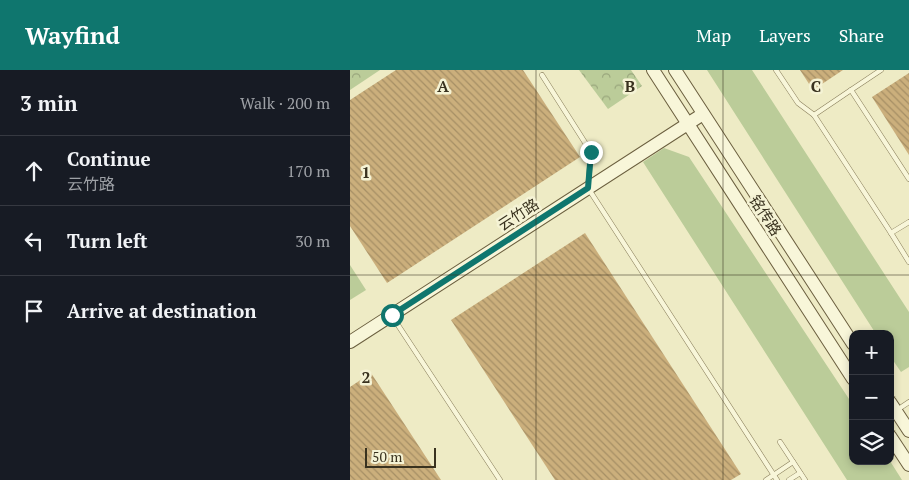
<!DOCTYPE html>
<html lang="en">
<head>
<meta charset="utf-8">
<style>
	:root { --surface:#171b24; --page:#242831; --text:#f1f3f6; --muted:#9ea1a6; --line:#363941; --accent:#0f766e }
	body { margin:0; font-family:"PT Serif","Noto Sans SC",serif; background:var(--page); color:var(--text) }
	.controls { position:absolute; right:15px; bottom:15px; display:grid; overflow:hidden; border-radius:10px; box-shadow:0 2px 8px #0003 }
	.controls button { width:45px; height:45px; display:grid; place-items:center; padding:0; border:0; border-bottom:1px solid var(--line); background:var(--surface); color:var(--text); font:25px sans-serif }
	.scale { position:absolute; left:15px; bottom:12px; width:71px; box-sizing:border-box; padding-left:5px; border:2px solid #39321f; border-top:0; font-size:14px; line-height:18px; white-space:nowrap; color:#39321f; -webkit-text-stroke:4px #f5f3d5; paint-order:stroke }
	.stop { position:absolute; width:15px; height:15px; margin:-11px; border:4px solid #0f766e; border-radius:50%; background:#fff }
	.stop.end { background:#0f766e; border-color:#fff; box-shadow:0 1px 5px #0008 }
	.list { margin:0; padding:0; list-style:none }
	h2 { display:flex; justify-content:space-between; align-items:center; height:65px; margin:0; padding:0 20px; font-size:21px }
	h2 small { font-size:16px; font-weight:400; color:var(--muted) }
	.list li { display:grid; grid-template-columns:32px 1fr auto; gap:15px; align-items:center; box-sizing:border-box; height:70px; padding:0 20px; border-top:1px solid var(--line) }
	.list b { display:block; font-size:19px; white-space:nowrap }
	.list p { margin:0; font-size:16px; white-space:nowrap; color:var(--muted) }
	.list em { font-size:16px; font-style:normal; color:var(--muted) }
	.icon { flex:none; width:28px; height:28px; fill:none; stroke:currentColor; stroke-width:2; stroke-linecap:round; stroke-linejoin:round }
	.map { position:relative; flex:none; width:559px; height:410px; overflow:hidden }
	header { display:flex; align-items:center; gap:30px; box-sizing:border-box; height:70px; padding:0 25px; background:var(--accent); color:#fff }
	header strong { font-size:24px }
	nav { display:flex; gap:28px; margin-inline-start:auto; font-size:18px }
	main { display:flex }
	aside { flex:1; background:var(--surface) }
	.map>svg:first-child { display:block }
	.grass { fill:#bc9 }
	.park { fill:url(#park-crowns) }
	.building { fill:url(#building-back-hatch) }
	.lines { fill:none; stroke-linecap:round; stroke-linejoin:round }
	.lane-casing { stroke:#897e5b; stroke-width:5.5 }
	.secondary-casing { stroke:#6b5f3f; stroke-width:14 }
	.lane { stroke:#f8f6d9; stroke-width:4.5 }
	.secondary { stroke:#f8f6d9; stroke-width:12 }
	.route { stroke:#0f766e; stroke-width:6 }
	.grid { fill:none; stroke:#39321f; stroke-width:1; stroke-opacity:0.55 }
	.labels { text-anchor:middle; dominant-baseline:central; stroke-width:5; stroke-linejoin:round; paint-order:stroke }
	.street-label { font-size:15px; fill:#39321f; stroke:#f5f3d5 }
	.grid-label { font-size:16px; text-anchor:middle; font-weight:bold; fill:#39321f; stroke:#f5f3d5; stroke-width:5; stroke-linejoin:round; paint-order:stroke }
</style>
</head>
<body>
<header>
<strong>Wayfind</strong>
<nav><a>Map</a><a>Layers</a><a>Share</a></nav>
</header>
<main>
<aside>
<h2>3 min<small>Walk · 200 m</small></h2>
<ul class="list">
<li><svg class="icon" aria-label="ahead" viewBox="0 0 24 24"><path d="M12 20V5M6 11l6-6 6 6"/></svg><div><b>Continue</b><p>云竹路</p></div><em>170 m</em></li>
<li><svg class="icon" aria-label="left" viewBox="0 0 24 24"><path d="M17 20v-9H6M10 6l-5 5 5 5"/></svg><div><b>Turn left</b></div><em>30 m</em></li>
<li><svg class="icon" aria-label="arrive" viewBox="0 0 24 24"><path d="M6 21V4h12l-3 4 3 4H6"/></svg><div><b>Arrive at destination</b></div></li>
</ul>
</aside>
<div class="map">
<svg width="559" height="410" viewBox="0 0 559 410">
	<defs>
		<pattern id="park-crowns" width="20" height="18" patternUnits="userSpaceOnUse" patternTransform="scale(1.25)"><rect width="20" height="18" fill="#bc9"/><path d="M2 6a3 3 0 1 1 6 0M12 15a3 3 0 1 1 6 0" fill="none" stroke="#99a67c"/></pattern>
		<pattern id="building-back-hatch" width="6" height="6" patternUnits="userSpaceOnUse" patternTransform="scale(1.25)"><rect width="6" height="6" fill="#cbaf7c"/><path d="M-1 5l2 2M0 0l6 6M5-1l2 2" fill="none" stroke="#a68f65"/></pattern>
	</defs>
	<rect width="100%" height="100%" fill="#eeebc5"/>
	<g class="grass">
		<path d="M 357,0 L 402,0 L 559,242 L 559,297 L 551,302 L 540,286 L 540,264 L 526,264 Z"/>
		<path d="M 314,78 L 339,87 L 503,335 L 503,391 L 540,391 L 552,410 L 497,410 L 293,92 Z"/>
		<path d="M 0,195 L 16,220 L 0,230 Z"/>
	</g>
	<g class="park">
		<path d="M 0,0 L 30,0 L 0,20 Z"/>
		<path d="M 229,0 L 281,0 L 292,16 L 258,39 Z"/>
	</g>
	<g class="building">
		<path d="M 46,0 L 173,0 L 230,87 L 37,213 L 0,156 L 0,30 Z"/>
		<path d="M 450,0 L 493,0 L 463,20 Z"/>
		<path d="M 559,3 L 559,85 L 522,27 Z"/>
		<path d="M 235,163 L 391,404 L 381,410 L 205,410 L 101,250 Z"/>
		<path d="M 21,303 L 91,410 L 0,410 L 0,317 Z"/>
	</g>
	<g class="lines">
		<defs>
			<g id="lane">
				<path d="M 426,0 L 448,33 L 464,45"/>
				<path d="M 531,0 L 501,20 L 559,109"/>
				<path d="M 192,5 L 241,82 L 238,118 L 427,410"/>
				<path d="M 501,20 L 464,45 L 541,163"/>
				<path d="M 559,152 L 541,163 L 559,192"/>
				<path d="M 42,246 L 150,410"/>
				<path d="M 547,340 L 559,332"/>
				<path d="M 430,372 L 455,410"/>
				<path d="M 416,410 L 443,392"/>
				<path d="M 439,410 L 450,403"/>
			</g>
			<g id="secondary">
				<path d="M 303,0 L 503,309"/>
				<path d="M 325,0 L 503,274"/>
				<path d="M 0,272 L 353,44"/>
				<path d="M 540,332 L 559,361"/>
				<path d="M 540,366 L 559,395"/>
			</g>
		</defs>
		<use href="#lane" class="lane-casing"/>
		<use href="#secondary" class="secondary-casing"/>
		<use href="#lane" class="lane"/>
		<use href="#secondary" class="secondary"/>
	</g>
	<g class="lines">
		<path class="route" d="M 42,245 L 238,118 L 241,82"/>
	</g>
	<path class="grid" d="M 186,0 L 186,410M 373,0 L 373,410M 0,205 L 559,205"/>
	<g class="labels">
		<g class="street-label">
			<text transform="translate(168 144) rotate(-33)">云竹路</text>
			<text transform="translate(416 145) rotate(57)">铭传路</text>
		</g>
	</g>
	<g class="grid-label">
		<text x="93" y="22">A</text>
		<text x="280" y="22">B</text>
		<text x="466" y="22">C</text>
		<text x="16" y="108">1</text>
		<text x="16" y="313">2</text>
	</g>
</svg>
<div class="controls">
<button>+</button>
<button>−</button>
<button><svg class="icon" aria-label="layers" viewBox="0 0 24 24"><path d="M12 4l9 5-9 5-9-5zM3 14l9 5 9-5"/></svg></button>
</div>
<div class="scale">50 m</div>
<div class="stop" style="left:42px;top:245px"></div>
<div class="stop end" style="left:241px;top:82px"></div>
</div>
</main>
</body>
</html>
